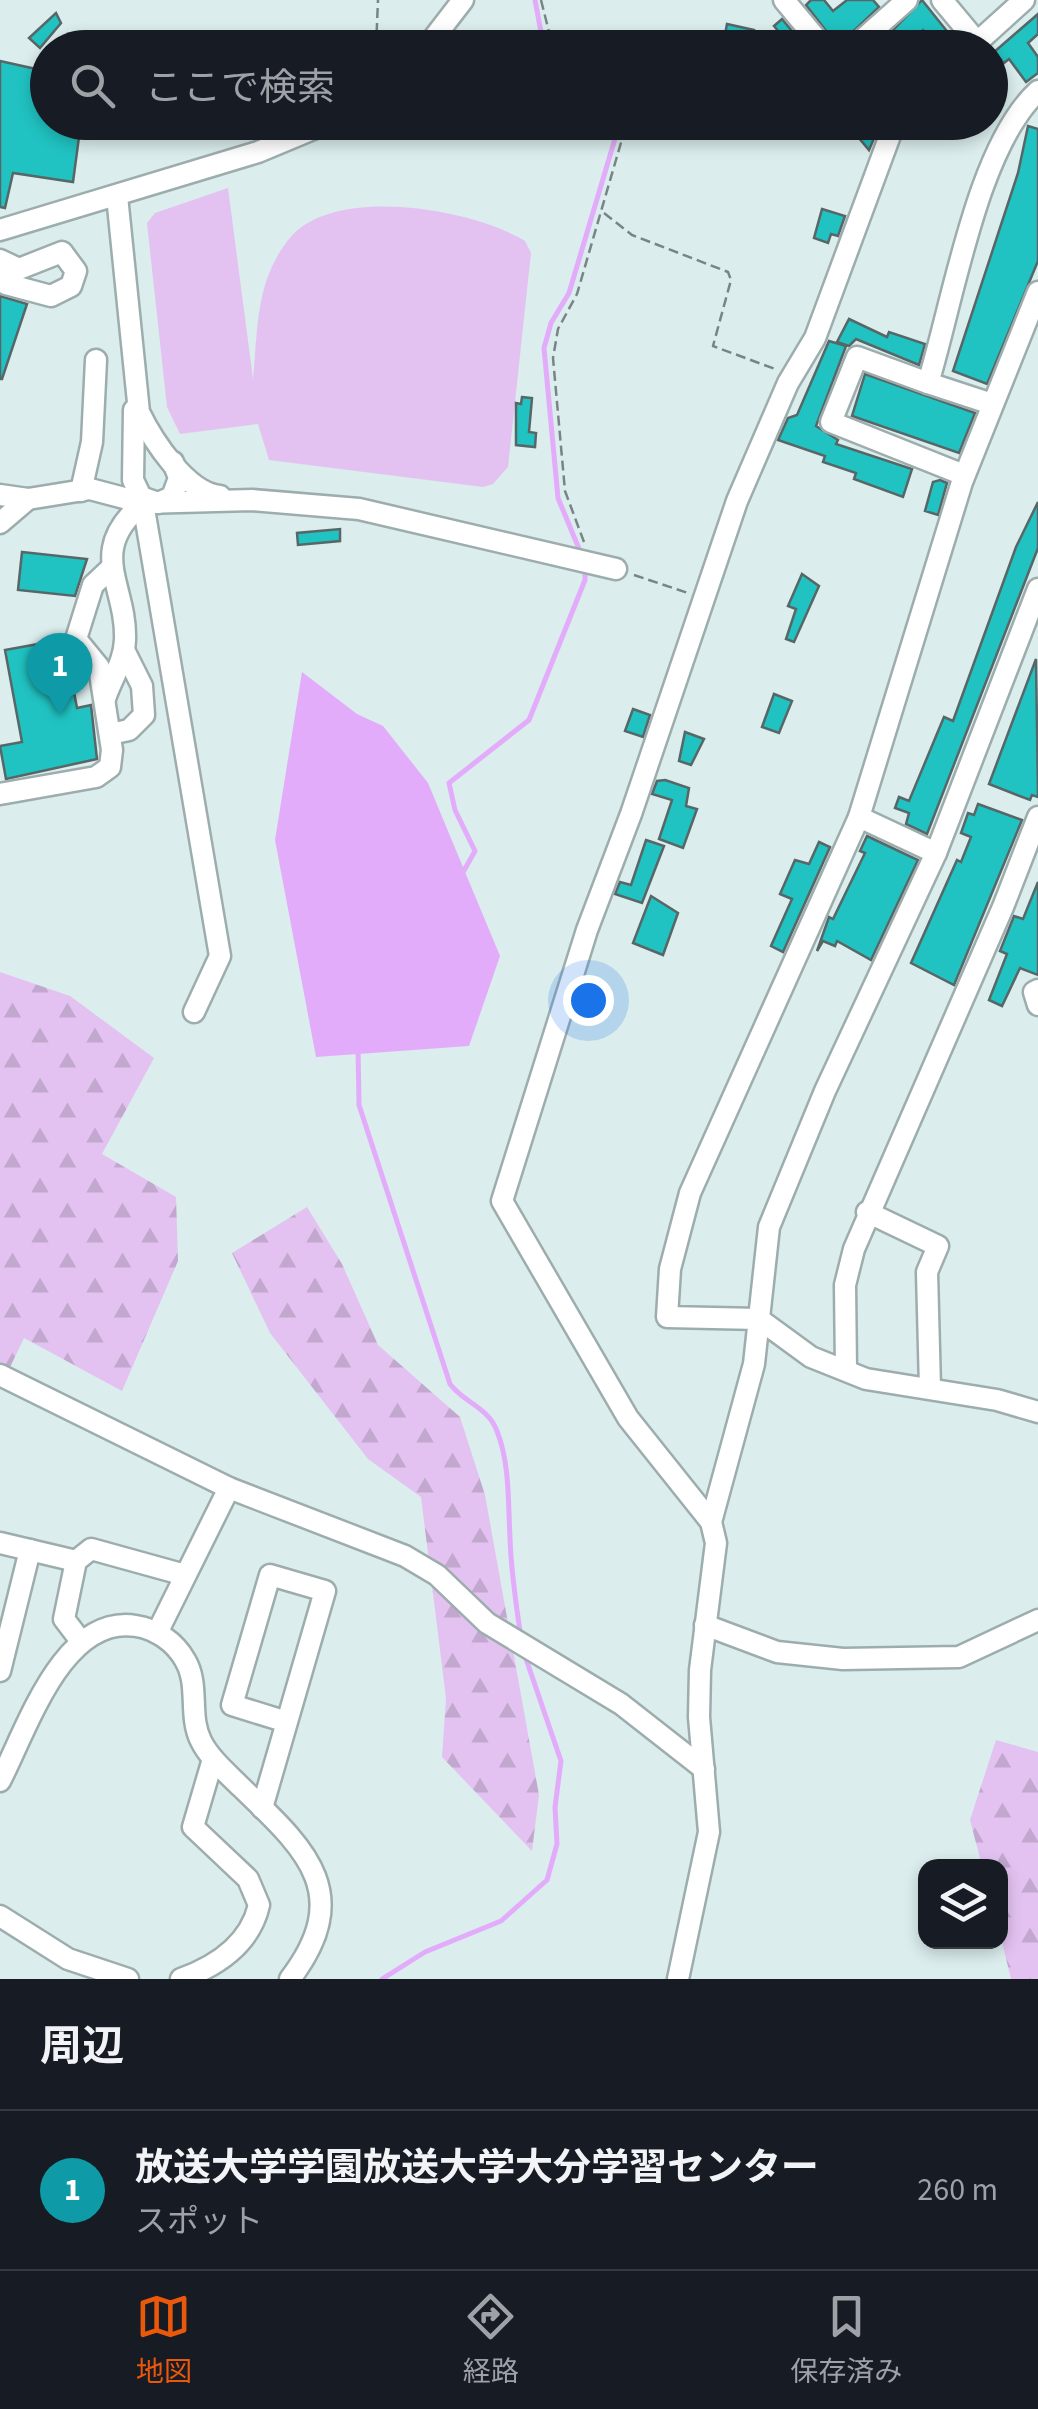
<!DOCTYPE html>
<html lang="ja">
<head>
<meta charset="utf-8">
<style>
	:root { --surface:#171b24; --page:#242831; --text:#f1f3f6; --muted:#9ea1a6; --line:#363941; --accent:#ea580c }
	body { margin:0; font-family:"Source Sans 3","Noto Sans JP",sans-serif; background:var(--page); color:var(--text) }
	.controls { position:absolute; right:30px; bottom:30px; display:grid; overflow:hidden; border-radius:20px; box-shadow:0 5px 15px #0003 }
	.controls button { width:90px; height:90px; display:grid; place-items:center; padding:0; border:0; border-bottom:2px solid var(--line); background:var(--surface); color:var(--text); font:50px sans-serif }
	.you { position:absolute; left:588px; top:1000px; width:35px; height:35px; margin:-25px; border:8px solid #fff; border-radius:50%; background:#1a73e8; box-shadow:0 0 0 15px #1a73e833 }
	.badge { display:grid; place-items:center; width:65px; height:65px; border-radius:50%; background:var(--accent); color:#fff; font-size:32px; font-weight:700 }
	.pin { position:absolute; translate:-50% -82px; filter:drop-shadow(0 2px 5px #0008) }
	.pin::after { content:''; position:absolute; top:52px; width:35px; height:30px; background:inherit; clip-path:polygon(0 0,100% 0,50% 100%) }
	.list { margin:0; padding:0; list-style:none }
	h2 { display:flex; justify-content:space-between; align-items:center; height:130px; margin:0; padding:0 40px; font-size:42px }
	h2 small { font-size:32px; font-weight:400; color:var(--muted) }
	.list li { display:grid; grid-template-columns:65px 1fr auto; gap:30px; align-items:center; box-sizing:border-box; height:160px; padding:0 40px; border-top:2px solid var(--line) }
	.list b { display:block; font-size:38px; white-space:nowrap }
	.list p { margin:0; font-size:32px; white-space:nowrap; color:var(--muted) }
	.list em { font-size:32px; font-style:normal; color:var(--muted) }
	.icon { flex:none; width:55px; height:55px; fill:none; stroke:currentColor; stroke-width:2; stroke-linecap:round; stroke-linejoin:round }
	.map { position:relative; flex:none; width:1038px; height:1979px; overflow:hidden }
	.search { position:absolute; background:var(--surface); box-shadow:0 5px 15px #0003; left:30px; right:30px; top:30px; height:110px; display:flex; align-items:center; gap:25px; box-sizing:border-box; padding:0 35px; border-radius:55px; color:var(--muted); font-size:38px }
	.sheet { height:290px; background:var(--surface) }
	nav { display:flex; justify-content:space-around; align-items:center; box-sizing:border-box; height:140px; border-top:2px solid var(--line); background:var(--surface); font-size:28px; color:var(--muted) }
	nav a { display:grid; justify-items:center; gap:5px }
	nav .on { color:var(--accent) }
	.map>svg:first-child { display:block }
	.forest { fill:url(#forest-firs) }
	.park { fill:#e3c2f1 }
	.water { fill:#e3acfa }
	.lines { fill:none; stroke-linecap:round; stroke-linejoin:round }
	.stream { stroke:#e3acfa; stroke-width:5 }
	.building { fill:#20c3c2; stroke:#576666; stroke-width:2.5 }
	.minor-casing { stroke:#9dadad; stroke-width:25 }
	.path { stroke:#798585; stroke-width:2.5; stroke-dasharray:10 5; stroke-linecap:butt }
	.minor { stroke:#fff; stroke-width:20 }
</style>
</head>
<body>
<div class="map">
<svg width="1038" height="1979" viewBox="0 0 1038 1979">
	<defs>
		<pattern id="forest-firs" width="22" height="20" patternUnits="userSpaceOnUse" patternTransform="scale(2.5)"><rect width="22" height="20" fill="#e3c2f1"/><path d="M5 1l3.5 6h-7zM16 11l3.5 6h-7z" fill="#c2a7ce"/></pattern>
	</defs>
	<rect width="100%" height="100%" fill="#dbeded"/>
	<g class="forest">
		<path d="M 0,972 L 70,996 L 154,1058 L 102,1154 L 176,1197 L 178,1261 L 122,1391 L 24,1338 L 0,1388 Z"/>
		<path d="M 307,1207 L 342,1264 L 378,1345 L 460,1417 L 485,1495 L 539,1795 L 532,1851 L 442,1757 L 446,1698 L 421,1497 L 368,1459 L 270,1333 L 232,1253 Z"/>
		<path d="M 996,1740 L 1038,1752 L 1038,1979 L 1011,1979 L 1001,1938 L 1000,1866 L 982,1866 L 970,1820 Z"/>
	</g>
	<path class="park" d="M 228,188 L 253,379 C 258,330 255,281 289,239 C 333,184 473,209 525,241 L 531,253 L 508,467 L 493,484 L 483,487 L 269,460 L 258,424 L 180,434 L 167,407 L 147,223 L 155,213 Z"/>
	<path class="water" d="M 302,672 L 357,714 L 383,726 L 428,783 L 500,956 L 469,1046 L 316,1057 L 275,840 Z"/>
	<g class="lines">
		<g class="stream">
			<path d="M 535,0 L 544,48"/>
			<path d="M 582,556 L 558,498 L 544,348 L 551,323 L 569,293 L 620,122"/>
			<path d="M 462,874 L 475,851 L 455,810 L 449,783 L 529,720 L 585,580 L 585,567"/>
			<path d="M 358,1049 L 359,1105 L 450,1384 C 464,1403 488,1407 497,1431 C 510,1464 508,1503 510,1538 C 511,1572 516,1604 521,1638"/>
			<path d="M 382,1979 L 425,1952 L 501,1921 L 547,1880 L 557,1844 L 555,1807 L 561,1761 L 524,1653"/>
		</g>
	</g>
	<g class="building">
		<path d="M 811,0 L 824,0 L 833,11 L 847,0 L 873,0 L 879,7 L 838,46 L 806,5 Z"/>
		<path d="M 922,0 L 958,45 L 938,48 L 923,30 L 903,48 L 876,48 Z"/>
		<path d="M 56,13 L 61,23 L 40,48 L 29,38 Z"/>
		<path d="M 1038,14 L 1038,34 L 1028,43 L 1038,57 L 1038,73 L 1026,82 L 1009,59 L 1004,63 L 994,52 Z"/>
		<path d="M 782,19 L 806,48 L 792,48 L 774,26 Z"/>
		<path d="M 727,24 L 754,30 L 750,48 L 723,45 Z"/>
		<path d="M 0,61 L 36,69 L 32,86 L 48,90 L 48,122 L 81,122 L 73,182 L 13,173 L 5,208 L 0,207 Z"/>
		<path d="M 865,122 L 877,131 L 869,150 L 854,132 Z"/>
		<path d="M 1028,126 L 1038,129 L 1038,261 L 987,384 L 953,371 L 1018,173 Z"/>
		<path d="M 822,209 L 845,216 L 838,236 L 831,234 L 828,243 L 814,238 Z"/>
		<path d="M 0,296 L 27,304 L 2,379 L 0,379 Z"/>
		<path d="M 849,319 L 887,337 L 889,332 L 925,344 L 919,365 L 856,339 L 849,346 L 837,342 Z"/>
		<path d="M 829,341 L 846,346 L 816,426 L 838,440 L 836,444 L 912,469 L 903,497 L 854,479 L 856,473 L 823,462 L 825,456 L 778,440 L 788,418 L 797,415 Z"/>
		<path d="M 865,374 L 975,413 L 959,453 L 852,416 Z"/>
		<path d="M 522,397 L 532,398 L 529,432 L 536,433 L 535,447 L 516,445 L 516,403 L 521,404 Z"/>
		<path d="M 940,480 L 947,483 L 938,515 L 925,511 L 933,482 Z"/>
		<path d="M 1038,502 L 1038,548 L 927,834 L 906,824 L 909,813 L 895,808 L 899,797 L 909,801 L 944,717 L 953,721 L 1016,547 Z"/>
		<path d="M 340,529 L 340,541 L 298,545 L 297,533 Z"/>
		<path d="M 22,552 L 87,559 L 75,596 L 18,590 Z"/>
		<path d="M 802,574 L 819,586 L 794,642 L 786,639 L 796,609 L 788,606 Z"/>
		<path d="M 60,640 L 64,664 L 77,662 L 83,670 L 84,673 L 71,676 L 77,708 L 91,705 L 97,759 L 6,779 L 0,746 L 22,742 L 5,650 Z"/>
		<path d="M 1036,659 L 1038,797 L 1032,795 L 1030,800 L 989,784 Z"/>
		<path d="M 774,694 L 792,701 L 779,733 L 762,727 Z"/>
		<path d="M 633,709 L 650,715 L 643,737 L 625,731 Z"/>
		<path d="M 685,732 L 704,739 L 691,765 L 679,761 Z"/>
		<path d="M 665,780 L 689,788 L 686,806 L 697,809 L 683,848 L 659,839 L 672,800 L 652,794 L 657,781 Z"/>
		<path d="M 978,804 L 1022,820 L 954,985 L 911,963 L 957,860 L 961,862 L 971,837 L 961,833 L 968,813 L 974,815 Z"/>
		<path d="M 867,836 L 918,860 L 871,960 L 837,941 L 835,946 L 823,941 L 817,951 L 829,917 L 833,919 L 865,853 L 860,851 Z"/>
		<path d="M 646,840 L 664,846 L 642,903 L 615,894 L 620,882 L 631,885 Z"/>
		<path d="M 819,842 L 830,847 L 783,952 L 771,946 L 792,899 L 780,894 L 795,860 L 809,864 Z"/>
		<path d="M 1038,882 L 1038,975 L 1020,968 L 1002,1006 L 989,1000 L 1007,954 L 1000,951 L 1014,916 L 1023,919 Z"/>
		<path d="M 651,896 L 678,913 L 663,955 L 633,943 Z"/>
	</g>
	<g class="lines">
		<defs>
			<g id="minor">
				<path d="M 784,0 L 824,48"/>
				<path d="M 942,0 L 977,42"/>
				<path d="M 426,48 L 463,0"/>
				<path d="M 853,48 L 907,0"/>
				<path d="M 971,48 L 1024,0"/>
				<path d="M 117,196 L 139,412 C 153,441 187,493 220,496"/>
				<path d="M 0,230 L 258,152 L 330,122"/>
				<path d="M 0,260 L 19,269 L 62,252 L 76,271 L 71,286 L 51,296 L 6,284 L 0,277"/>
				<path d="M 1038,292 L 962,482 L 859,817 L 690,1193 L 670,1269 L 667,1317 L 759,1319 L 811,1357 L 866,1379 L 997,1400 L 1038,1412"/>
				<path d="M 928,383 L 857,357 L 831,422 L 964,475"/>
				<path d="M 992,404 L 928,383 C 953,302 977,147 1038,91"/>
				<path d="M 134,410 L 133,480 L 141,497 L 158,503 L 172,497 L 179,478 L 173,462"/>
				<path d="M 81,491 L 92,442 L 96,360"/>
				<path d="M 0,495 L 28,499 L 90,489 L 143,503 L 252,500 L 359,509 L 616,569"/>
				<path d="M 143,503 L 220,956 L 194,1012"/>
				<path d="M 0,523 L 28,499"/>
				<path d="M 105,699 C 111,679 124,663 125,640 C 127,584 85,552 143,503"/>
				<path d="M 110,734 L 129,730 L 144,715 L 142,686 L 124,650"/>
				<path d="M 0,794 L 96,777 L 110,767 L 112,750 L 99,667 L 76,639 L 93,585 L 110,569"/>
				<path d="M 859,817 L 936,853"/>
				<path d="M 1038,990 L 1034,992 L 1038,1005"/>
				<path d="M 867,1212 L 938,1246 L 927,1272 L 930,1388"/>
				<path d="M 846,1370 L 845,1285 L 854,1249 L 1003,907 L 1038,817"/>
				<path d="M 0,1375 L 229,1488 L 405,1556 L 437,1575 L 487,1623 L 621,1704 L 704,1769"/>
				<path d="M 711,1522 L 754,1364 L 769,1227 L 825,1091 L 936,853 L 1038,589"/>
				<path d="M 0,1543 L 76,1561"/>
				<path d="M 705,1625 L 777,1652 L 843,1659 L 959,1657 L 1038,1620"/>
				<path d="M 157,1633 L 229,1488"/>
				<path d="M 80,1640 L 64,1619 L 76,1561 L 91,1549 L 185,1575"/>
				<path d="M 0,1671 L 30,1550"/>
				<path d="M 0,1781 C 27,1729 63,1614 136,1626 C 156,1629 175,1642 185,1660 C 200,1685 188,1715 201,1741 C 210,1759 227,1773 241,1787 C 304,1848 356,1892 290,1979"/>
				<path d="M 262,1808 L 325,1591 L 270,1575 L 232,1705 L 287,1722"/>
				<path d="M 0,1916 L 68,1959 L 128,1979"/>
				<path d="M 181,1979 C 217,1966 250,1944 259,1905 L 248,1879 L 193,1827 L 213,1759"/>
				<path d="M 678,1979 L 709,1832 L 699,1717 L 700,1670 L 716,1543 L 711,1522 L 628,1418 L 502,1201 L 587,930 L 631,814 L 737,501 L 788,383 L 815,338 L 895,122"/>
			</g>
		</defs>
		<use href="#minor" class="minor-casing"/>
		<g class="path">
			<path d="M 541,0 L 553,48"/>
			<path d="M 376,48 L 378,0"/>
			<path d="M 347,129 L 390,122"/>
			<path d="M 604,213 L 632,235 L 728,272 L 731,280 L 713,346 L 775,369"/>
			<path d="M 584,542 L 565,491 L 553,358 L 558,329 L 577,294 L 627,122"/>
			<path d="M 634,575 L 688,593"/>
		</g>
		<use href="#minor" class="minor"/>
	</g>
</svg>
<div class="controls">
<button><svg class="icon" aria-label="layers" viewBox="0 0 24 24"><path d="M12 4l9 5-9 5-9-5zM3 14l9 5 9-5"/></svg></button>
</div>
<div class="you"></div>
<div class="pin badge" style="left:60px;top:715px;background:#0f9aa8">1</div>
<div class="search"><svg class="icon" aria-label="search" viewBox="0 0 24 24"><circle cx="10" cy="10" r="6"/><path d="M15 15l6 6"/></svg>ここで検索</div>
</div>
<section class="sheet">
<h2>周辺<small></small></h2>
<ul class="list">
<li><span class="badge" style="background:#0f9aa8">1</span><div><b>放送大学学園放送大学大分学習センター</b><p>スポット</p></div><em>260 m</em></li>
</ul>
</section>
<nav>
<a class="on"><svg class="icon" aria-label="map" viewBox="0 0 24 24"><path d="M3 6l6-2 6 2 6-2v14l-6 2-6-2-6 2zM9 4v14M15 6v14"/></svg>地図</a>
<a><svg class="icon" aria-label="directions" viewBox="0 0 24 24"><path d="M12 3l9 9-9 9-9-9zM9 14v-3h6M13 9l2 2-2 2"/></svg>経路</a>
<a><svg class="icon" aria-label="saved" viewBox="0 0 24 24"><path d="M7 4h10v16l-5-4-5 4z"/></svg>保存済み</a>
</nav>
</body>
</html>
